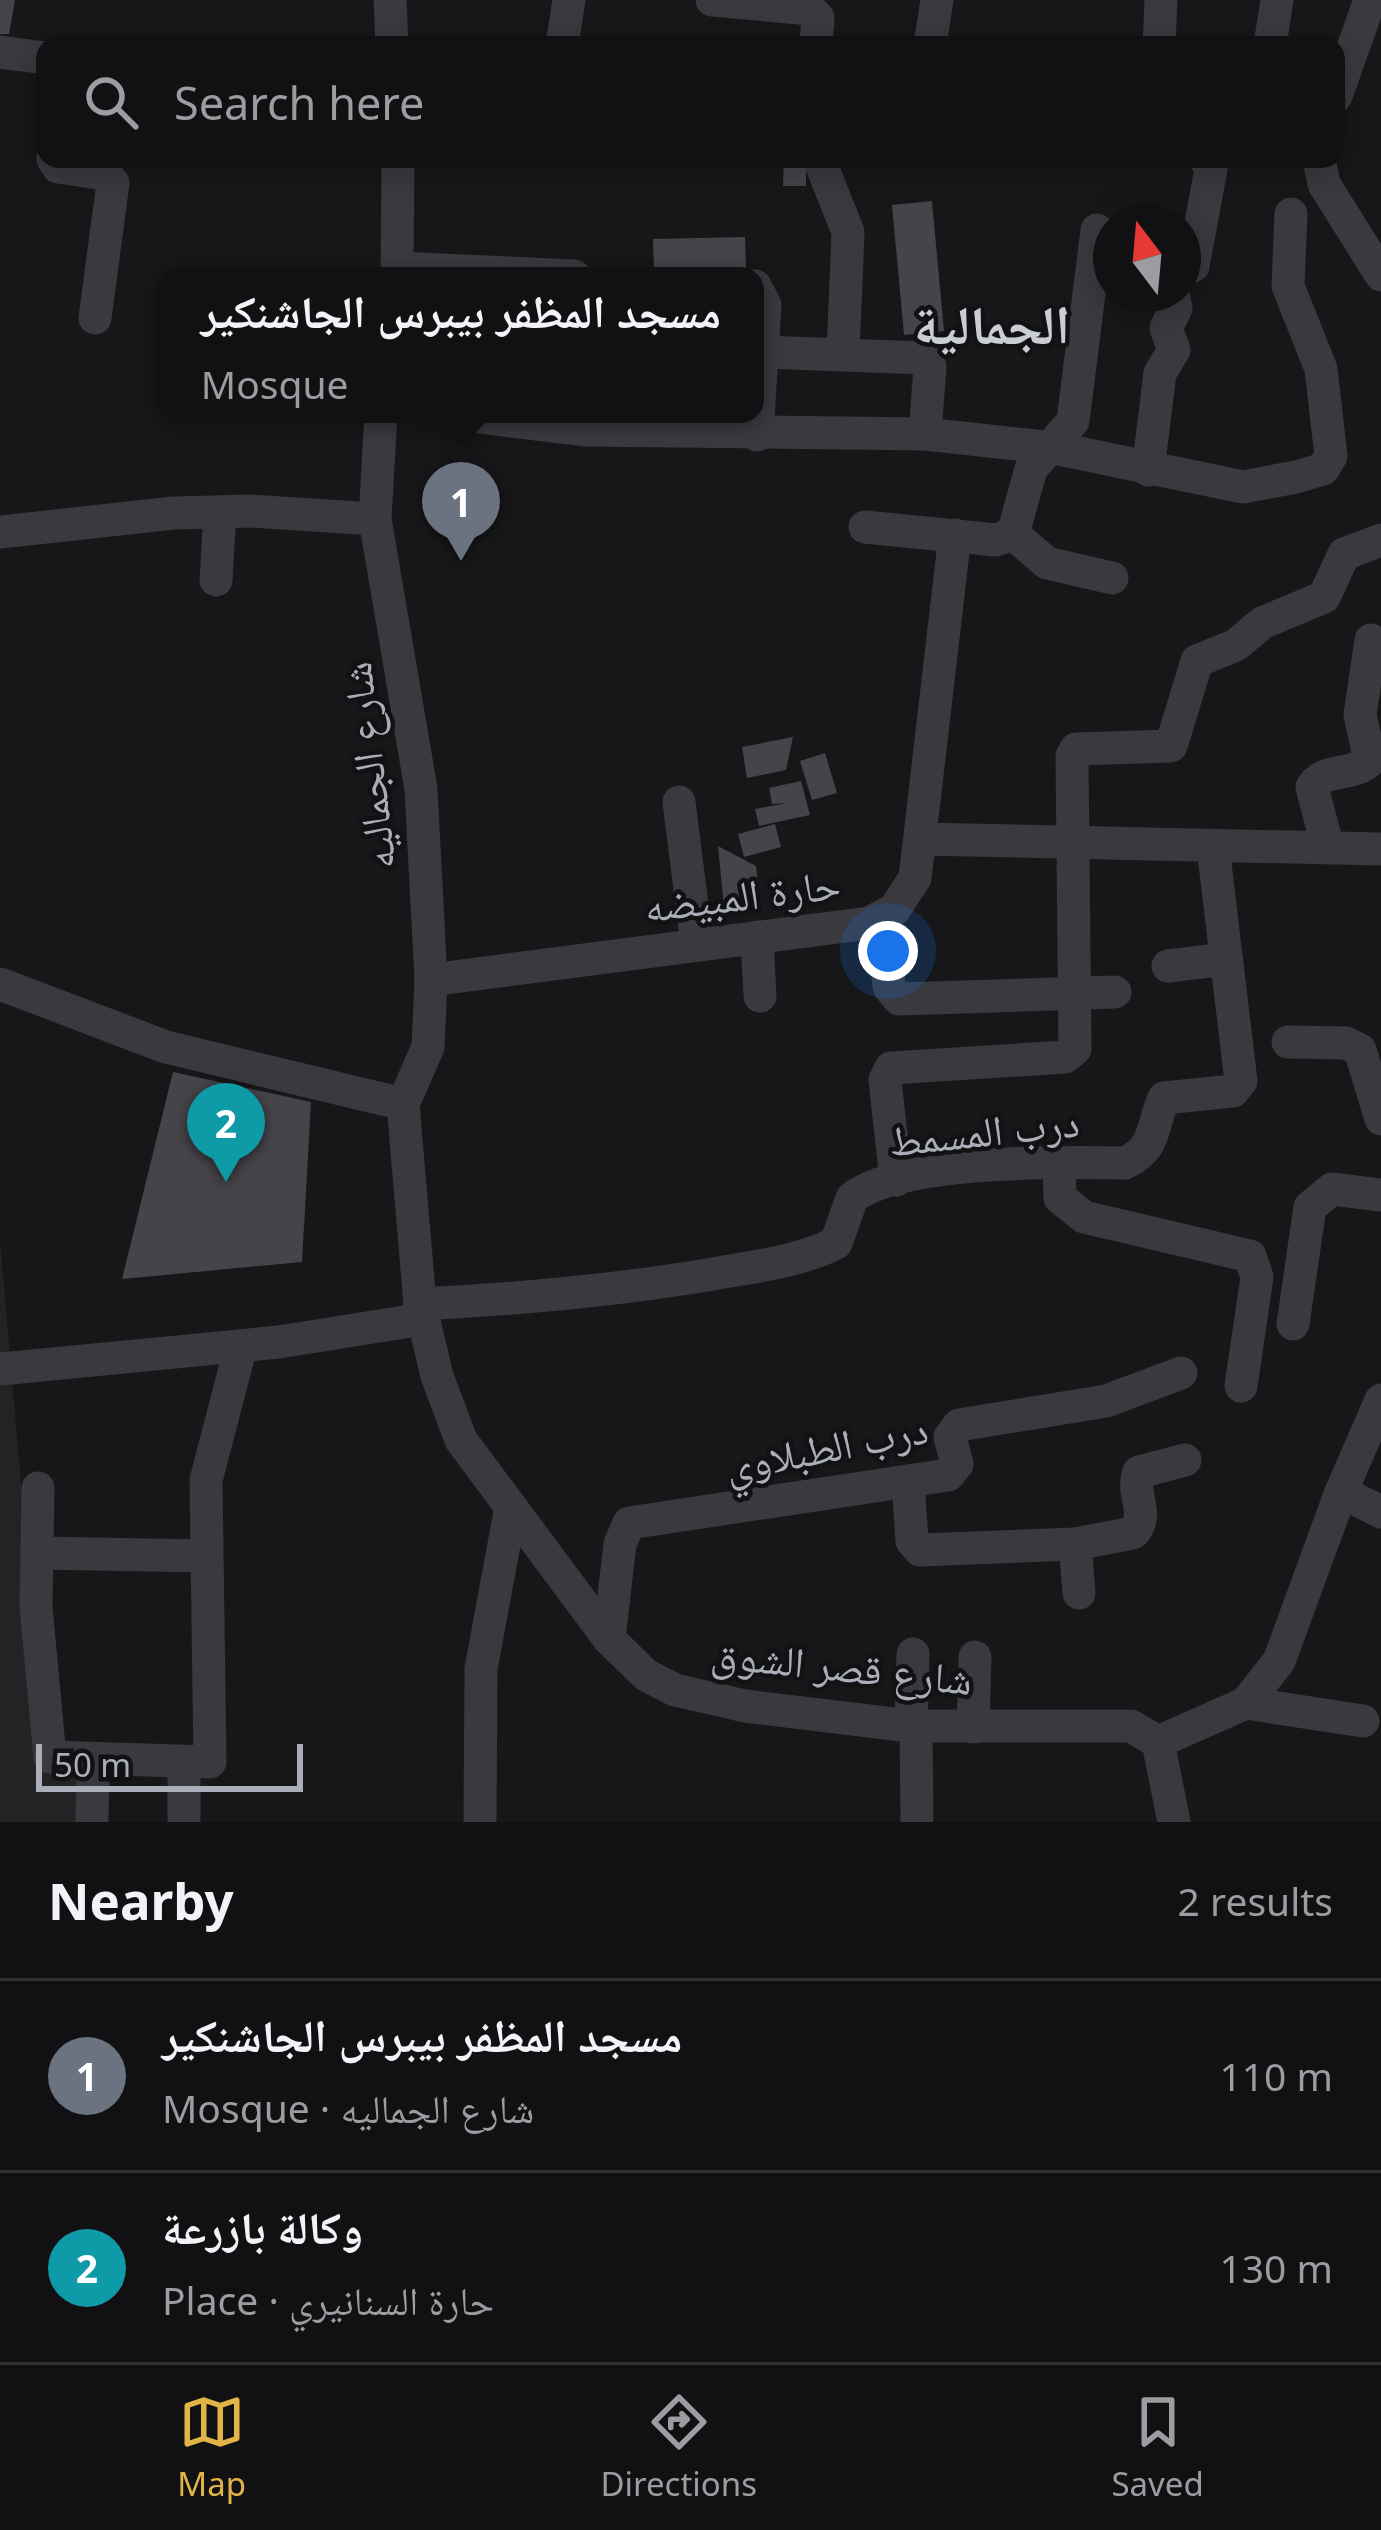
<!DOCTYPE html>
<html lang="en">
<head>
<meta charset="utf-8">
<style>
	:root { --surface:#111113; --page:#1e1f21; --text:#f1f3f6; --muted:#9c9da0; --line:#303133; --accent:#e2b446 }
	body { margin:0; font-family:"Noto Sans","Noto Naskh Arabic",sans-serif; background:var(--page); color:var(--text) }
	.compass { position:absolute; left:1093px; top:204px; width:108px; height:108px; border-radius:50%; background:var(--surface); box-shadow:0 6px 30px #0003; rotate:344deg }
	.scale { position:absolute; left:36px; bottom:30px; width:267px; box-sizing:border-box; padding-left:12px; border:6px solid #aaaeb8; border-top:0; font-size:33px; line-height:42px; white-space:nowrap; color:#aaaeb8; -webkit-text-stroke:9px #121214; paint-order:stroke }
	.you { position:absolute; left:888px; top:951px; width:42px; height:42px; margin:-30px; border:9px solid #fff; border-radius:50%; background:#1a73e8; box-shadow:0 0 0 18px #1a73e833 }
	.badge { display:grid; place-items:center; width:78px; height:78px; border-radius:50%; background:var(--accent); color:#fff; font-size:39px; font-weight:700 }
	.pin { position:absolute; translate:-50% -99px; filter:drop-shadow(0 3px 6px #0008) }
	.pin::after { content:''; position:absolute; top:63px; width:42px; height:36px; background:inherit; clip-path:polygon(0 0,100% 0,50% 100%) }
	.popup { position:absolute; left:158px; top:267px; width:606px; height:156px; box-sizing:border-box; display:grid; place-content:center; border-radius:24px; background:var(--surface); filter:drop-shadow(0 3px 9px #0005); font-size:39px; white-space:nowrap; color:var(--muted) }
	.popup b { font-size:45px; color:var(--text) }
	.popup::after { content:''; position:absolute; left:50%; top:100%; margin-left:-24px; border:24px solid transparent; border-top-color:var(--surface) }
	.list { margin:0; padding:0; list-style:none }
	h2 { display:flex; justify-content:space-between; align-items:center; height:156px; margin:0; padding:0 48px; font-size:51px }
	h2 small { font-size:39px; font-weight:400; color:var(--muted) }
	.list li { display:grid; grid-template-columns:78px 1fr auto; gap:36px; align-items:center; box-sizing:border-box; height:192px; padding:0 48px; border-top:3px solid var(--line) }
	.list b { display:block; font-size:45px; white-space:nowrap }
	.list p { margin:0; font-size:39px; white-space:nowrap; color:var(--muted) }
	.list em { font-size:39px; font-style:normal; color:var(--muted) }
	.icon { flex:none; width:66px; height:66px; fill:none; stroke:currentColor; stroke-width:2; stroke-linecap:round; stroke-linejoin:round }
	.map { position:relative; flex:none; width:1381px; height:1822px; overflow:hidden }
	.search { position:absolute; background:var(--surface); box-shadow:0 6px 30px #0003; left:36px; right:36px; top:36px; height:132px; display:flex; align-items:center; gap:30px; box-sizing:border-box; padding:0 42px; border-radius:24px; color:var(--muted); font-size:45px }
	.sheet { height:540px; background:var(--surface) }
	nav { display:flex; justify-content:space-around; align-items:center; box-sizing:border-box; height:168px; border-top:3px solid var(--line); background:var(--surface); font-size:33px; color:var(--muted) }
	nav a { display:grid; justify-items:center; gap:6px }
	nav .on { color:var(--accent) }
	.map>svg:first-child { display:block }
	.built { fill:#232326 }
	.building { fill:#444449 }
	.lines { fill:none; stroke-linecap:round; stroke-linejoin:round }
	.minor { stroke:#39393e; stroke-width:33 }
	.labels { text-anchor:middle; dominant-baseline:central; stroke-width:9; stroke-linejoin:round; paint-order:stroke }
	.street-label { font-size:42px; fill:#aaaeb8; stroke:#121214 }
	.district-label { font-size:54px; font-weight:bold; fill:#cbcdd4; stroke:#121214 }
</style>
</head>
<body>
<div class="map">
<svg width="1381" height="1822" viewBox="0 0 1381 1822">
	<rect width="100%" height="100%" fill="#171719"/>
	<path class="built" d="M 0,1239 L 45,1762 L 85,1769 L 85,1822 L 0,1822 Z"/>
	<g class="building">
		<path d="M 0,0 L 15,0 L 9,34 L 0,34 Z"/>
		<path d="M 784,159 L 806,159 L 806,186 L 783,186 Z"/>
		<path d="M 932,201 L 944,331 L 904,335 L 892,205 Z"/>
		<path d="M 745,237 L 746,269 L 654,271 L 653,239 Z"/>
		<path d="M 793,737 L 786,770 L 747,778 L 742,747 Z"/>
		<path d="M 825,753 L 837,793 L 812,800 L 800,761 Z"/>
		<path d="M 801,781 L 810,815 L 759,826 L 755,809 L 787,803 L 772,804 L 769,788 Z"/>
		<path d="M 775,824 L 781,847 L 744,857 L 738,834 Z"/>
		<path d="M 718,846 L 756,866 L 760,904 L 724,908 Z"/>
		<path d="M 173,1072 L 311,1102 L 302,1262 L 122,1279 Z"/>
	</g>
	<g class="lines">
		<g class="minor">
			<path d="M 390,0 L 392,45"/>
			<path d="M 712,0 L 810,9 L 818,18 L 816,45"/>
			<path d="M 562,45 L 569,0"/>
			<path d="M 930,45 L 937,0"/>
			<path d="M 1159,45 L 1161,0"/>
			<path d="M 1270,45 L 1277,0"/>
			<path d="M 0,52 L 45,58"/>
			<path d="M 1336,96 L 1370,0"/>
			<path d="M 53,159 L 58,167 L 105,174 L 113,183 L 95,318"/>
			<path d="M 819,159 L 848,232 L 843,354"/>
			<path d="M 1319,159 L 1324,184 L 1381,275"/>
			<path d="M 1193,266 L 1211,169 L 1205,159"/>
			<path d="M 398,268 L 574,276"/>
			<path d="M 397,276 L 398,159"/>
			<path d="M 755,286 L 765,305 L 757,435"/>
			<path d="M 762,352 L 925,358 L 930,366 L 925,434"/>
			<path d="M 381,414 L 375,519 L 421,789 L 431,980 L 428,1047 L 403,1104"/>
			<path d="M 456,414 L 584,430 L 925,434 L 1054,448 L 1243,487 L 1296,477 L 1323,469 L 1331,456 L 1321,369 L 1288,286 L 1291,214"/>
			<path d="M 1148,470 L 1160,373 L 1174,350 L 1166,328 L 1176,308 L 1173,294"/>
			<path d="M 865,527 L 996,540 L 1013,534 L 1031,469 L 1073,421 L 1097,230"/>
			<path d="M 0,532 L 174,513 L 251,511 L 375,519"/>
			<path d="M 1013,534 L 1047,563 L 1112,578"/>
			<path d="M 216,580 L 220,512"/>
			<path d="M 679,802 L 697,945"/>
			<path d="M 921,839 L 1381,849"/>
			<path d="M 1328,848 L 1312,787 C 1324,767 1355,777 1370,760 L 1360,715 L 1371,640"/>
			<path d="M 883,918 L 889,987 L 899,999 L 1115,992"/>
			<path d="M 757,937 L 760,996"/>
			<path d="M 1168,966 L 1226,959"/>
			<path d="M 431,980 L 869,923 L 894,910 L 915,878 L 955,535"/>
			<path d="M 0,984 L 166,1047 L 403,1104"/>
			<path d="M 1288,1042 L 1346,1043 L 1360,1050 L 1381,1119"/>
			<path d="M 403,1104 L 420,1304 L 437,1376 L 461,1440 L 609,1639 L 646,1675 L 675,1690 L 745,1706 L 911,1726 L 1131,1726 L 1158,1742 L 1174,1822"/>
			<path d="M 1059,1162 L 1060,1198 L 1084,1217 L 1250,1256 L 1257,1277 L 1241,1386"/>
			<path d="M 896,1180 L 885,1080 L 891,1068 L 1065,1057 L 1075,1049 L 1072,756 L 1076,749 L 1171,746 L 1197,661 L 1236,645 L 1262,623 L 1324,597 L 1344,554 L 1381,540"/>
			<path d="M 420,1304 C 521,1299 620,1290 719,1273 C 758,1266 801,1261 836,1243 L 852,1198 C 902,1159 1060,1162 1125,1163 C 1157,1148 1151,1127 1164,1098 L 1233,1091 L 1241,1081 L 1213,847"/>
			<path d="M 1293,1324 L 1310,1207 L 1332,1189 L 1381,1195"/>
			<path d="M 0,1369 L 279,1342 L 423,1319"/>
			<path d="M 908,1481 L 912,1541 L 920,1550 L 1075,1544 L 1133,1533 C 1151,1514 1130,1494 1139,1472 L 1185,1460"/>
			<path d="M 38,1488 L 36,1607 L 50,1757 L 210,1762 L 206,1480 L 241,1346"/>
			<path d="M 1341,1492 L 1381,1512"/>
			<path d="M 1075,1544 L 1079,1593"/>
			<path d="M 37,1553 L 206,1556"/>
			<path d="M 609,1639 L 620,1544 L 629,1523 L 948,1475 L 957,1464 L 950,1437 L 959,1425 L 1106,1401 L 1181,1373"/>
			<path d="M 1246,1703 L 1363,1721"/>
			<path d="M 911,1726 L 913,1654"/>
			<path d="M 916,1726 L 917,1822"/>
			<path d="M 973,1727 L 975,1657"/>
			<path d="M 1158,1742 L 1246,1703 L 1279,1661 L 1341,1492 L 1381,1400"/>
			<path d="M 184,1762 L 184,1822"/>
			<path d="M 92,1822 L 93,1760"/>
			<path d="M 480,1822 L 481,1669 L 510,1512"/>
		</g>
	</g>
	<g class="labels">
		<g class="street-label">
			<text transform="translate(367 766) rotate(-97)">شارع الجماليه</text>
			<text transform="translate(742 894) rotate(-7)">حارة المبيضه</text>
			<text transform="translate(984 1130) rotate(-6)">درب المسمط</text>
			<text transform="translate(826 1446) rotate(-11)">درب الطبلاوي</text>
			<text transform="translate(842 1665) rotate(6)">شارع قصر الشوق</text>
		</g>
		<g class="district-label">
			<text x="992" y="323">الجمالية</text>
		</g>
	</g>
</svg>
<svg class="compass" viewBox="-18 -18 36 36"><path d="M0-13l5 13h-10z" fill="#e53935"/><path d="M0 13l5-13h-10z" fill="#9c9da0"/></svg>
<div class="scale">50 m</div>
<div class="you"></div>
<div class="pin badge" style="left:461px;top:561px;background:#6b7280">1</div>
<div class="popup"><b>مسجد المظفر بيبرس الجاشنكير</b>Mosque</div>
<div class="pin badge" style="left:226px;top:1182px;background:#0f9aa8">2</div>
<div class="search"><svg class="icon" aria-label="search" viewBox="0 0 24 24"><circle cx="10" cy="10" r="6"/><path d="M15 15l6 6"/></svg>Search here</div>
</div>
<section class="sheet">
<h2>Nearby<small>2 results</small></h2>
<ul class="list">
<li><span class="badge" style="background:#6b7280">1</span><div><b>مسجد المظفر بيبرس الجاشنكير</b><p>Mosque · شارع الجماليه</p></div><em>110 m</em></li>
<li><span class="badge" style="background:#0f9aa8">2</span><div><b>وكالة بازرعة</b><p>Place · حارة السنانيري</p></div><em>130 m</em></li>
</ul>
</section>
<nav>
<a class="on"><svg class="icon" aria-label="map" viewBox="0 0 24 24"><path d="M3 6l6-2 6 2 6-2v14l-6 2-6-2-6 2zM9 4v14M15 6v14"/></svg>Map</a>
<a><svg class="icon" aria-label="directions" viewBox="0 0 24 24"><path d="M12 3l9 9-9 9-9-9zM9 14v-3h6M13 9l2 2-2 2"/></svg>Directions</a>
<a><svg class="icon" aria-label="saved" viewBox="0 0 24 24"><path d="M7 4h10v16l-5-4-5 4z"/></svg>Saved</a>
</nav>
</body>
</html>
